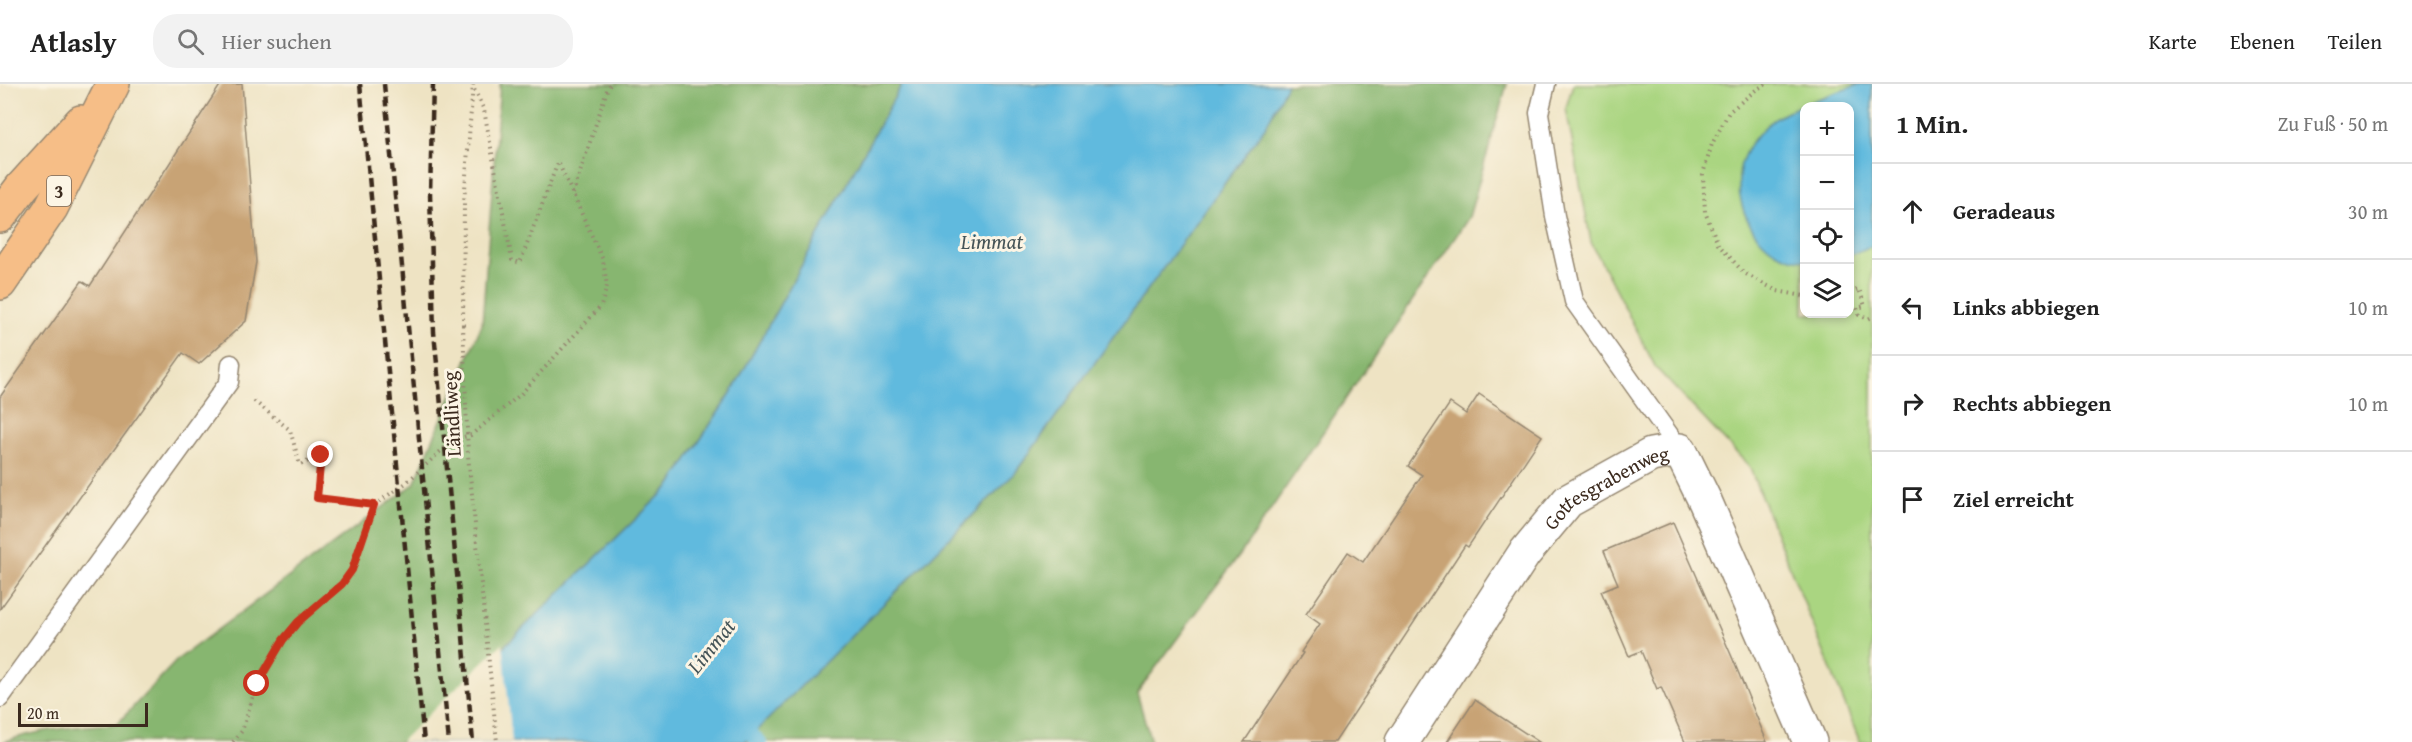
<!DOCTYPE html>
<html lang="de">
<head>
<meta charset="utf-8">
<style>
	:root { --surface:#fff; --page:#f2f2f2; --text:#222; --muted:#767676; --line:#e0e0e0 }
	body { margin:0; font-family:"Gentium Book Plus",serif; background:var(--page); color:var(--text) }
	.controls { position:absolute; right:18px; top:18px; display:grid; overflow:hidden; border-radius:12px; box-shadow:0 3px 9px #0003 }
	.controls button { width:54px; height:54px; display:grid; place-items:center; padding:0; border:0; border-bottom:2px solid var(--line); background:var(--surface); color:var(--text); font:30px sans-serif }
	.scale { position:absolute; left:18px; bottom:15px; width:130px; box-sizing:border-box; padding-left:6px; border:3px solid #3b2a1e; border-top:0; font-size:16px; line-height:21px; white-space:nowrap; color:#3b2a1e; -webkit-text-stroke:4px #fcf5e5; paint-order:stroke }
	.stop { position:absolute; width:18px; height:18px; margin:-14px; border:4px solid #c8321e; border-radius:50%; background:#fff }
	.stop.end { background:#c8321e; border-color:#fff; box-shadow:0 2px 6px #0008 }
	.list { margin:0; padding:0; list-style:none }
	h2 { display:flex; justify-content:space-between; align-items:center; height:78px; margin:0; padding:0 24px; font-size:26px }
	h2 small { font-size:20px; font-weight:400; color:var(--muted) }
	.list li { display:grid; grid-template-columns:39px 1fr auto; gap:18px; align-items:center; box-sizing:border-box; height:96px; padding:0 24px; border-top:2px solid var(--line) }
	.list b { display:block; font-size:22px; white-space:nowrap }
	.list em { font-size:20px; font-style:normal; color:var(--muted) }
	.icon { flex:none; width:33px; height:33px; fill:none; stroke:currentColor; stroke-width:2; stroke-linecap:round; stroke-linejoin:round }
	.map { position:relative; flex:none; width:1872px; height:658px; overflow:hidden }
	header { display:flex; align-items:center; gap:36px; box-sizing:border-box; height:84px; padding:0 30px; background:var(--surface); border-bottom:2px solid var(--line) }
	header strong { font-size:28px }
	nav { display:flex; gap:33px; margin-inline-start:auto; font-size:21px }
	.search { width:420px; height:54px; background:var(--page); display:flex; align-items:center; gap:15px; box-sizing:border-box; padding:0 21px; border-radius:24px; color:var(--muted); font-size:22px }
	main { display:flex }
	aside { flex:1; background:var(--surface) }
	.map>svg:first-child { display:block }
	.green { fill:#aad581; stroke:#728050; stroke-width:1.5; fill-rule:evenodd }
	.forest { fill:#87b66f; stroke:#617046; stroke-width:1.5 }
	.water { fill:#61bade; stroke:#4e727e; stroke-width:1.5 }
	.pier { fill:#eee3c3 }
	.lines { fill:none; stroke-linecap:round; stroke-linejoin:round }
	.stream { stroke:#61bade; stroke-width:14 }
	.building { fill:#c8a374 }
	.lane-casing { stroke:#948670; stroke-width:21 }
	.street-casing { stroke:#948670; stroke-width:36 }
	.primary-casing { stroke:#948670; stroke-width:36 }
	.path { stroke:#948670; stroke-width:4; stroke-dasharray:1.5 4.5; stroke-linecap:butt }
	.lane { stroke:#fff; stroke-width:18 }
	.street { stroke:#fff; stroke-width:33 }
	.primary { stroke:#f6be87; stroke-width:33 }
	.rail { stroke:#3b2a1e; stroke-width:4.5; stroke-dasharray:9 4.5; stroke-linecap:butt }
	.path-bridge { stroke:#948670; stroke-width:4; stroke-dasharray:1.5 4.5; stroke-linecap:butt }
	.route { stroke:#c8321e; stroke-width:8 }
	.labels { text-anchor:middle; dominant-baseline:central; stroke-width:6; stroke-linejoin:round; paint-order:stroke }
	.shield { fill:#fcf5e5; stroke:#75675a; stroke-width:1.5 }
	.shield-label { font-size:18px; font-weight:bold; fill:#3b2a1e }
	.street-label { font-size:20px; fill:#3b2a1e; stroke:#fcf5e5 }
	.water-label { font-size:21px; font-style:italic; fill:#465558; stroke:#fcf5e5 }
</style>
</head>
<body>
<header>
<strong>Atlasly</strong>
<div class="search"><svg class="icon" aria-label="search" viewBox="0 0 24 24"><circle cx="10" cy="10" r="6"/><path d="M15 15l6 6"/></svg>Hier suchen</div>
<nav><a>Karte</a><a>Ebenen</a><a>Teilen</a></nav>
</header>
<main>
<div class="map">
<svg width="1872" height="658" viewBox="0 0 1872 658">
	<rect width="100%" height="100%" fill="#fcf5e5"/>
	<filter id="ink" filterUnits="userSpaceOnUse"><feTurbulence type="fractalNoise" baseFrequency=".0167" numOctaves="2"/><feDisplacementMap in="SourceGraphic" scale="12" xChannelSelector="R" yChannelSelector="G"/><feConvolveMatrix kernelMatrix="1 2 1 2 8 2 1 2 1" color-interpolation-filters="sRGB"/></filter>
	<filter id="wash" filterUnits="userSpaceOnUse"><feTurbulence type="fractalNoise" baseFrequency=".008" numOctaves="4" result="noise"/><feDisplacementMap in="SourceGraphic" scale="24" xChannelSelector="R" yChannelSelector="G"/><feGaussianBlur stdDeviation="1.35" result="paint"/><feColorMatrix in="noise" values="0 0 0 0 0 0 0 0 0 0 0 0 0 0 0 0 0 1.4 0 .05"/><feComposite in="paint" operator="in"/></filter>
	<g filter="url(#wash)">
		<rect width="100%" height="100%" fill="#eee3c3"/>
		<path class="green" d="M 1573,0 L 1872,0 L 1872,658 L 1860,658 L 1749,382 L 1656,284 L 1591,158 L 1566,24 ZM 1804,22 L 1850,22 L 1850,230 L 1804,230 Z"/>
		<g class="forest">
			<path d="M 500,0 L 902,0 L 731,309 L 670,402 L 405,658 L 3,658 C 39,645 79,642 117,640 L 178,575 L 414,400 L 482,240 Z"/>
			<path d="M 1287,0 L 1507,0 L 1469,133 L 1248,459 L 1137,609 L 1151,658 L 745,658 L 1015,389 L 1266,42 Z"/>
		</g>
		<g class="water">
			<path d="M 902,0 L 1287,0 L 1266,42 L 1015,389 L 745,658 L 405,658 L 670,402 L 731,309 Z"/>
			<path d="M 1860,0 L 1872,0 L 1872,162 L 1850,171 L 1850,22 L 1804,22 L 1804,176 C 1762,174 1736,131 1739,92 C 1740,75 1749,60 1761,47 C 1781,24 1831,11 1860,0 Z"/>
		</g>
		<path class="pier" d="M 503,559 L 512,658 L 402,658 L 402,656 Z"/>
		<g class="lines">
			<path class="stream" d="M 739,639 L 760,658"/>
		</g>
		<g id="blocks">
			<g class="building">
				<path d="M 221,0 L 242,0 L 256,178 L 246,237 L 199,280 L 183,269 L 0,525 L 0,313 L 82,197 L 90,202 Z"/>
				<path d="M 1479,310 L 1542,352 L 1468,463 L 1465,461 L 1335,658 L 1244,658 L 1303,569 L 1301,568 L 1320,540 L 1306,530 L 1348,468 L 1363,478 L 1422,391 L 1408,382 L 1450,319 L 1466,330 Z"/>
				<path d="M 1673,438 L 1732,573 L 1767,658 L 1685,658 L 1661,603 L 1657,605 L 1641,567 L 1629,572 L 1601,507 L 1618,500 L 1604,467 Z"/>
				<path d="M 1475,616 L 1539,658 L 1447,658 Z"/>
			</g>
		</g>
	</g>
	<g filter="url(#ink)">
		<use href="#blocks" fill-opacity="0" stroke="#948670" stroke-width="1.5"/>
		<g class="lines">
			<defs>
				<g id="lane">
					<path d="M 1546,0 L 1539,29 L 1555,132 L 1574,217 L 1680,366"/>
					<path d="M 0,614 L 229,298 L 231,280"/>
				</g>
				<g id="street">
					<path id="s1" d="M 1402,658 L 1524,470 L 1568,417 L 1651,371 L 1680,366 L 1705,417 L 1810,658"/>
				</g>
				<g id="primary">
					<path d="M 0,132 L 22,103 L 81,38"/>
					<path d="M 0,199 L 51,124 L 113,0"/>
				</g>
			</defs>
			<use href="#lane" class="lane-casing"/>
			<use href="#street" class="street-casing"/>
			<use href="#primary" class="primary-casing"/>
			<g class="path">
				<path d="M 1766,0 L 1757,5 L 1729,28 L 1712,60 L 1703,90 L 1705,128 L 1718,160 L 1744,189 L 1777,207 L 1804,212"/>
				<path d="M 573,110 L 608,3 L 611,0"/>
				<path d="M 1850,208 L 1859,205 L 1865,222 L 1857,224 L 1859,231 L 1868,235 L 1872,233"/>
				<path d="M 463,241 L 464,118 L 473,0"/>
				<path d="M 254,317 L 290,346 L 300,381 L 321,371 L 317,414 L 374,421"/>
				<path d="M 233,658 L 242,647 L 257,600 L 283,556 L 298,538 L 342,500 L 352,486 L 374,421 L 406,399 L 453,356 L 471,351 L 521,310 L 601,222 L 607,202 L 603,176 L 558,78 L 520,179 L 512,176 L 484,26 L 473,3"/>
			</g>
			<use href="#lane" class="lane"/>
			<use href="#street" class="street"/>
			<use href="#primary" class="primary"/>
			<g class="rail">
				<path d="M 360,0 L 424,658"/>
				<path d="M 384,0 L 449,658"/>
				<path d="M 433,0 L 430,109 L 434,248 L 473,658"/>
			</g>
			<path class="path-bridge" d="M 463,241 L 468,371 L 497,658"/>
		</g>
	</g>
	<g class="lines" filter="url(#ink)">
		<path class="route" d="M 257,600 L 283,556 L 298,538 L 342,500 L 352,486 L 374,421 L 317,414 L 321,371"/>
	</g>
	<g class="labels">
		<rect class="shield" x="47" y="92" width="24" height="30" rx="4.5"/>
		<g class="shield-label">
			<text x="59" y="107">3</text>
		</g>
		<g class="street-label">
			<text transform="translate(451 330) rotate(-93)">Ländliweg</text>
			<text stroke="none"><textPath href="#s1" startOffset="333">Gottesgrabenweg</textPath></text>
		</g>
		<g class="water-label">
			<text x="992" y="157">Limmat</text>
			<text transform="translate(711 562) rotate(-51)">Limmat</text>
		</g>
	</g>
</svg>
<div class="controls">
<button>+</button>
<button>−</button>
<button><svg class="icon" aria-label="locate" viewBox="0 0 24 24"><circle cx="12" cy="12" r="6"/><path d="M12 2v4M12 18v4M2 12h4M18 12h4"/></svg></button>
<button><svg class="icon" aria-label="layers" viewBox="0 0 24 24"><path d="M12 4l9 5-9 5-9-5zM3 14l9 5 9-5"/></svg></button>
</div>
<div class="scale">20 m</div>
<div class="stop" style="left:257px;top:600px"></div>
<div class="stop end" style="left:321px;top:371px"></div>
</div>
<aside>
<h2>1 Min.<small>Zu Fuß · 50 m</small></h2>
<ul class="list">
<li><svg class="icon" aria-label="ahead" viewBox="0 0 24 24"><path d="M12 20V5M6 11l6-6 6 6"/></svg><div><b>Geradeaus</b></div><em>30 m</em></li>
<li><svg class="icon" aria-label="left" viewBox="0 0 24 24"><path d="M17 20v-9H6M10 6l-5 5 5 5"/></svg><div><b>Links abbiegen</b></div><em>10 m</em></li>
<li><svg class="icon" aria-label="right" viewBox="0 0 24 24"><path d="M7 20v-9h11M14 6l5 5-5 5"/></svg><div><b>Rechts abbiegen</b></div><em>10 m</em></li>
<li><svg class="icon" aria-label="arrive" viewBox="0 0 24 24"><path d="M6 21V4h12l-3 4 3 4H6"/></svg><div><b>Ziel erreicht</b></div></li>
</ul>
</aside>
</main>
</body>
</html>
